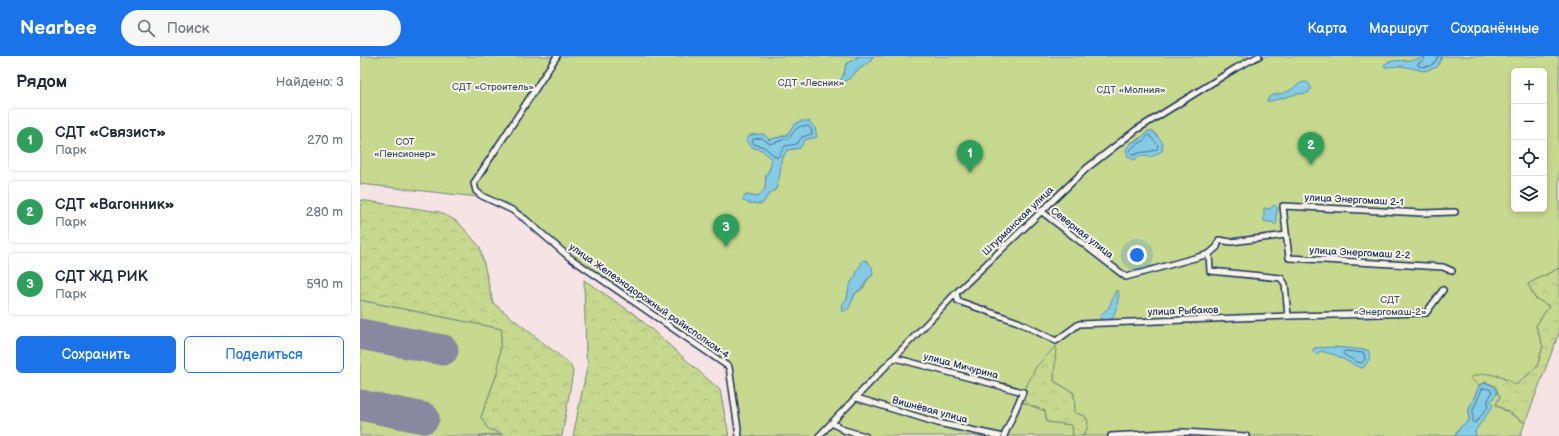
<!DOCTYPE html>
<html lang="ru">
<head>
<meta charset="utf-8">
<style>
	:root { --surface:#fff; --page:#f6f6f7; --text:#1f2937; --muted:#747a83; --line:#e0e1e3; --accent:#1a73e8 }
	body { margin:0; font-family:"Balsamiq Sans",sans-serif; background:var(--page); color:var(--text) }
	.controls { position:absolute; right:12px; top:12px; display:grid; overflow:hidden; border-radius:6px; box-shadow:0 2px 6px #0003 }
	.controls button { width:36px; height:36px; display:grid; place-items:center; padding:0; border:0; border-bottom:1px solid var(--line); background:var(--surface); color:var(--text); font:20px sans-serif }
	.you { position:absolute; left:777px; top:199px; width:14px; height:14px; margin:-10px; border:3px solid #fff; border-radius:50%; background:#1a73e8; box-shadow:0 0 0 6px #1a73e833 }
	.badge { display:grid; place-items:center; width:26px; height:26px; border-radius:50%; background:var(--accent); color:#fff; font-size:13px; font-weight:700 }
	.pin { position:absolute; translate:-50% -33px; filter:drop-shadow(0 1px 2px #0008) }
	.pin::after { content:''; position:absolute; top:21px; width:14px; height:12px; background:inherit; clip-path:polygon(0 0,100% 0,50% 100%) }
	.list { margin:0; padding:0; list-style:none }
	h2 { display:flex; justify-content:space-between; align-items:center; height:52px; margin:0; padding:0 16px; font-size:17px }
	h2 small { font-size:13px; font-weight:400; color:var(--muted) }
	.list li { display:grid; grid-template-columns:26px 1fr auto; gap:12px; align-items:center; box-sizing:border-box; height:64px; margin:0 8px 8px; padding:0 8px; border:1px solid var(--line); border-radius:6px }
	.list b { display:block; font-size:15px; white-space:nowrap }
	.list p { margin:0; font-size:13px; white-space:nowrap; color:var(--muted) }
	.list em { font-size:13px; font-style:normal; color:var(--muted) }
	.actions { display:flex; gap:8px; padding:12px 16px }
	.actions a { flex:1; padding:9px 0; border:1px solid var(--accent); border-radius:6px; text-align:center; font-size:14px; color:var(--accent) }
	.actions .main { background:var(--accent); color:#fff }
	.icon { flex:none; width:22px; height:22px; fill:none; stroke:currentColor; stroke-width:2; stroke-linecap:round; stroke-linejoin:round }
	.map { position:relative; flex:none; width:1199px; height:380px; overflow:hidden }
	header { display:flex; align-items:center; gap:24px; box-sizing:border-box; height:56px; padding:0 20px; background:var(--accent); color:#fff }
	header strong { font-size:19px }
	nav { display:flex; gap:22px; margin-inline-start:auto; font-size:14px }
	.search { width:280px; height:36px; background:var(--page); display:flex; align-items:center; gap:10px; box-sizing:border-box; padding:0 14px; border-radius:22px; color:var(--muted); font-size:15px }
	main { display:flex }
	aside { flex:1; background:var(--surface) }
	.map>svg:first-child { display:block }
	.green { fill:#c6d98e; stroke:#708476; fill-rule:evenodd }
	.forest { fill:url(#forest-crowns); stroke:#708476 }
	.water { fill:#84cce5; stroke:#5a8daf }
	.lines { fill:none; stroke-linecap:round; stroke-linejoin:round }
	.shore { stroke:#456e94; stroke-width:1 }
	.runway { stroke:#8889a0; stroke-width:31 }
	.minor-casing { stroke:#1b2f5e; stroke-width:8 }
	.minor { stroke:#f7f3e8; stroke-width:5 }
	.labels { text-anchor:middle; dominant-baseline:central; stroke-width:4; stroke-linejoin:round; paint-order:stroke }
	.park-label { font-size:10px; fill:#3d5168; stroke:#f7f3e8 }
	.street-label { font-size:10px; fill:#1b2f5e; stroke:#f7f3e8 }
</style>
</head>
<body>
<header>
<strong>Nearbee</strong>
<div class="search"><svg class="icon" aria-label="search" viewBox="0 0 24 24"><circle cx="10" cy="10" r="6"/><path d="M15 15l6 6"/></svg>Поиск</div>
<nav><a>Карта</a><a>Маршрут</a><a>Сохранённые</a></nav>
</header>
<main>
<aside>
<h2>Рядом<small>Найдено: 3</small></h2>
<ul class="list">
<li><span class="badge" style="background:#2e9e5b">1</span><div><b>СДТ «Связист»</b><p>Парк</p></div><em>270 m</em></li>
<li><span class="badge" style="background:#2e9e5b">2</span><div><b>СДТ «Вагонник»</b><p>Парк</p></div><em>280 m</em></li>
<li><span class="badge" style="background:#2e9e5b">3</span><div><b>СДТ ЖД РИК</b><p>Парк</p></div><em>590 m</em></li>
</ul>
<div class="actions"><a class="main">Сохранить</a><a>Поделиться</a></div>
</aside>
<div class="map">
<svg width="1199" height="380" viewBox="0 0 1199 380">
	<defs>
		<pattern id="forest-crowns" width="20" height="18" patternUnits="userSpaceOnUse"><rect width="20" height="18" fill="#c6d98e"/><path d="M2 6a3 3 0 1 1 6 0M12 15a3 3 0 1 1 6 0" fill="none" stroke="#aabb7d"/></pattern>
	</defs>
	<rect width="100%" height="100%" fill="#f6e3e3"/>
	<filter id="ink" filterUnits="userSpaceOnUse"><feTurbulence type="fractalNoise" baseFrequency=".025" numOctaves="2"/><feDisplacementMap in="SourceGraphic" scale="8" xChannelSelector="R" yChannelSelector="G"/><feConvolveMatrix kernelMatrix="1 2 1 2 8 2 1 2 1" color-interpolation-filters="sRGB"/></filter>
	<g filter="url(#ink)">
		<g class="green">
			<path d="M 0,0 L 500,0 L 486,8 L 484,18 L 479,28 L 492,21 L 496,15 L 509,7 L 513,0 L 1199,0 L 1199,212 L 1168,228 L 1175,242 L 1189,250 L 1176,270 L 1183,290 L 1177,311 L 1156,329 L 1138,319 L 1122,327 L 1126,326 L 1136,330 L 1140,341 L 1136,349 L 1165,367 L 1160,380 L 1116,380 L 1115,375 L 1133,349 L 1119,330 L 1109,353 L 1109,365 L 1097,375 L 1095,380 L 722,380 L 724,379 L 725,360 L 715,357 L 714,337 L 694,325 L 695,291 L 685,355 L 687,366 L 712,369 L 713,380 L 376,380 L 371,329 L 367,311 L 213,207 L 151,154 L 118,141 L 0,128 ZM 1154,15 L 1184,15 L 1184,153 L 1154,153 ZM 433,70 L 440,92 L 427,94 C 419,107 420,118 416,133 L 408,139 L 402,148 L 386,139 L 397,141 L 405,133 L 406,120 L 411,110 L 411,103 L 402,94 L 392,91 L 403,78 L 409,84 L 427,79 ZM 793,75 L 802,87 L 774,104 L 771,87 ZM 501,209 L 513,219 C 506,224 507,227 503,232 C 497,238 495,235 493,244 L 483,247 L 487,243 C 488,234 490,229 495,221 C 498,218 498,213 501,209 Z"/>
			<path d="M 0,244 L 142,273 L 138,315 L 121,361 L 143,378 L 119,380 L 0,380 L 0,360 L 59,371 L 67,371 L 71,353 L 0,338 Z"/>
		</g>
		<g class="forest">
			<path d="M 0,144 L 80,156 L 98,166 L 120,191 L 133,247 L 210,308 L 213,316 L 202,380 L 119,380 L 142,378 L 128,373 L 121,361 L 138,315 L 142,273 L 0,244 Z"/>
			<path d="M 1199,212 L 1199,277 L 1165,367 L 1136,348 L 1140,341 L 1135,330 L 1126,326 L 1118,329 L 1110,322 C 1128,313 1139,320 1156,329 L 1177,311 L 1183,290 L 1176,270 L 1189,250 L 1175,242 L 1168,228 Z"/>
			<path d="M 224,224 L 274,258 L 360,334 L 369,380 L 213,380 L 228,307 L 226,300 Z"/>
			<path d="M 696,290 L 694,325 L 714,337 L 715,357 L 725,360 L 728,365 L 727,373 L 722,380 L 713,380 L 712,369 L 687,366 L 685,355 L 659,345 L 676,311 Z"/>
		</g>
		<g class="water">
			<path d="M 500,0 L 513,0 L 509,7 L 496,15 L 492,21 L 478,29 L 484,18 L 486,8 Z"/>
			<path d="M 1065,0 L 1082,1 L 1077,11 L 1064,15 L 1042,10 L 1025,11 L 1024,9 C 1032,0 1049,9 1065,0 Z"/>
			<path d="M 947,26 L 950,29 L 951,33 L 948,37 L 937,38 L 911,45 L 907,45 L 910,40 C 916,38 923,38 929,35 C 936,31 938,26 947,26 Z"/>
			<path d="M 440,65 L 449,65 L 455,72 L 457,81 L 445,84 L 440,92 L 427,94 L 421,104 L 420,118 L 416,133 L 408,139 L 402,148 L 388,147 L 382,144 L 386,139 L 397,141 L 405,133 L 406,120 L 411,110 L 411,103 L 402,94 L 392,91 L 386,85 L 390,79 L 404,78 L 409,84 L 427,79 L 433,70 Z"/>
			<path d="M 788,75 L 793,75 L 803,87 L 802,95 L 791,101 L 781,100 L 774,104 L 768,101 L 766,93 L 771,87 L 780,83 Z"/>
			<path d="M 914,149 L 918,152 L 916,160 L 917,167 L 915,169 L 912,166 L 908,166 L 904,165 L 904,152 L 910,153 Z"/>
			<path d="M 506,204 L 512,211 L 513,219 L 506,224 L 503,231 L 495,237 L 489,252 L 482,256 L 483,247 L 487,243 L 489,231 L 492,225 L 496,220 L 497,214 L 501,209 L 502,205 Z"/>
			<path d="M 756,234 L 759,236 L 757,251 L 752,263 L 747,265 L 740,262 L 740,260 L 749,251 Z"/>
			<path d="M 973,291 L 1008,294 C 1012,301 1008,306 1003,312 L 996,310 L 975,299 L 961,295 L 956,298 L 953,296 L 954,292 Z"/>
			<path d="M 1122,328 C 1130,326 1136,331 1137,338 L 1131,345 L 1133,349 L 1131,353 L 1115,375 L 1116,380 L 1095,380 L 1101,370 L 1109,365 L 1109,353 L 1119,330 Z"/>
		</g>
		<g class="lines">
			<g class="shore">
				<path d="M 1065,0 L 1064,4 L 1058,7 L 1058,10 C 1068,12 1075,10 1078,0"/>
				<path d="M 441,70 L 448,70 L 451,73 L 452,78 L 442,81 L 437,88 L 425,90 L 417,102 L 404,91 L 394,88 L 392,85 L 393,83 L 402,82 L 410,88 L 429,82 L 436,73 Z"/>
				<path d="M 789,79 L 798,89 L 797,93 C 788,98 783,94 774,99 L 772,99 L 770,94 L 774,90 L 782,86 Z"/>
				<path d="M 985,295 L 1004,297 L 1005,303 L 1002,307 L 997,306 L 984,299 L 983,297 Z"/>
				<path d="M 1125,332 L 1131,334 L 1132,337 L 1128,344 L 1128,351 L 1116,366 L 1114,367 L 1113,365 L 1113,354 L 1122,333 Z"/>
			</g>
			<g class="runway">
				<path d="M 0,278 L 83,294"/>
				<path d="M 0,349 L 64,362"/>
			</g>
			<defs>
				<g id="minor">
					<path d="M 197,0 L 114,127 L 116,135 L 122,140 L 152,154 L 165,163 L 209,201 L 369,311 L 379,380"/>
					<path d="M 681,155 L 766,221 L 849,198 L 857,191 L 859,184 L 871,186 L 926,179"/>
					<path d="M 849,198 L 850,215 L 921,222 L 925,228 L 928,260"/>
					<path d="M 1092,215 L 1083,211 L 929,202 L 923,150 L 1062,157 L 1095,156"/>
					<path d="M 596,237 L 598,245 L 658,266 L 696,285 L 719,268 L 928,260 L 1066,257 L 1083,234"/>
					<path d="M 535,302 L 663,336 L 644,380"/>
					<path d="M 497,342 L 578,367 L 639,380"/>
					<path d="M 472,367 L 484,374 L 505,380"/>
					<path d="M 459,380 L 596,237 L 727,112 L 776,74 L 876,12 L 899,0"/>
					<path d="M 751,380 L 824,376 L 886,380"/>
				</g>
			</defs>
			<use href="#minor" class="minor-casing"/>
			<use href="#minor" class="minor"/>
		</g>
	</g>
	<g class="labels">
		<g class="park-label">
			<text x="451" y="27">СДТ «Лесник»</text>
			<text x="133" y="31">СДТ «Строитель»</text>
			<text x="771" y="34">СДТ «Молния»</text>
			<text x="45" y="86">СОТ<tspan x="45" dy="12">«Пенсионер»</tspan></text>
			<text x="1030" y="244">СДТ<tspan x="1030" dy="12">«Энергомаш-2»</tspan></text>
		</g>
		<g class="street-label">
			<text transform="translate(994 144) rotate(3)">улица Энергомаш 2-1</text>
			<text transform="translate(658 165) rotate(-44)">Штурманская улица</text>
			<text transform="translate(722 177) rotate(38)">Северная улица</text>
			<text transform="translate(1000 197) rotate(3)">улица Энергомаш 2-2</text>
			<text transform="translate(289 245) rotate(35)">улица Железнодорожный райисполком-4</text>
			<text transform="translate(823 255) rotate(-2)">улица Рыбаков</text>
			<text transform="translate(601 310) rotate(15)">улица Мичурина</text>
			<text transform="translate(570 354) rotate(15)">Вишнёвая улица</text>
		</g>
	</g>
</svg>
<div class="controls">
<button>+</button>
<button>−</button>
<button><svg class="icon" aria-label="locate" viewBox="0 0 24 24"><circle cx="12" cy="12" r="6"/><path d="M12 2v4M12 18v4M2 12h4M18 12h4"/></svg></button>
<button><svg class="icon" aria-label="layers" viewBox="0 0 24 24"><path d="M12 4l9 5-9 5-9-5zM3 14l9 5 9-5"/></svg></button>
</div>
<div class="you"></div>
<div class="pin badge" style="left:610px;top:117px;background:#2e9e5b">1</div>
<div class="pin badge" style="left:951px;top:109px;background:#2e9e5b">2</div>
<div class="pin badge" style="left:366px;top:191px;background:#2e9e5b">3</div>
</div>
</main>
</body>
</html>
